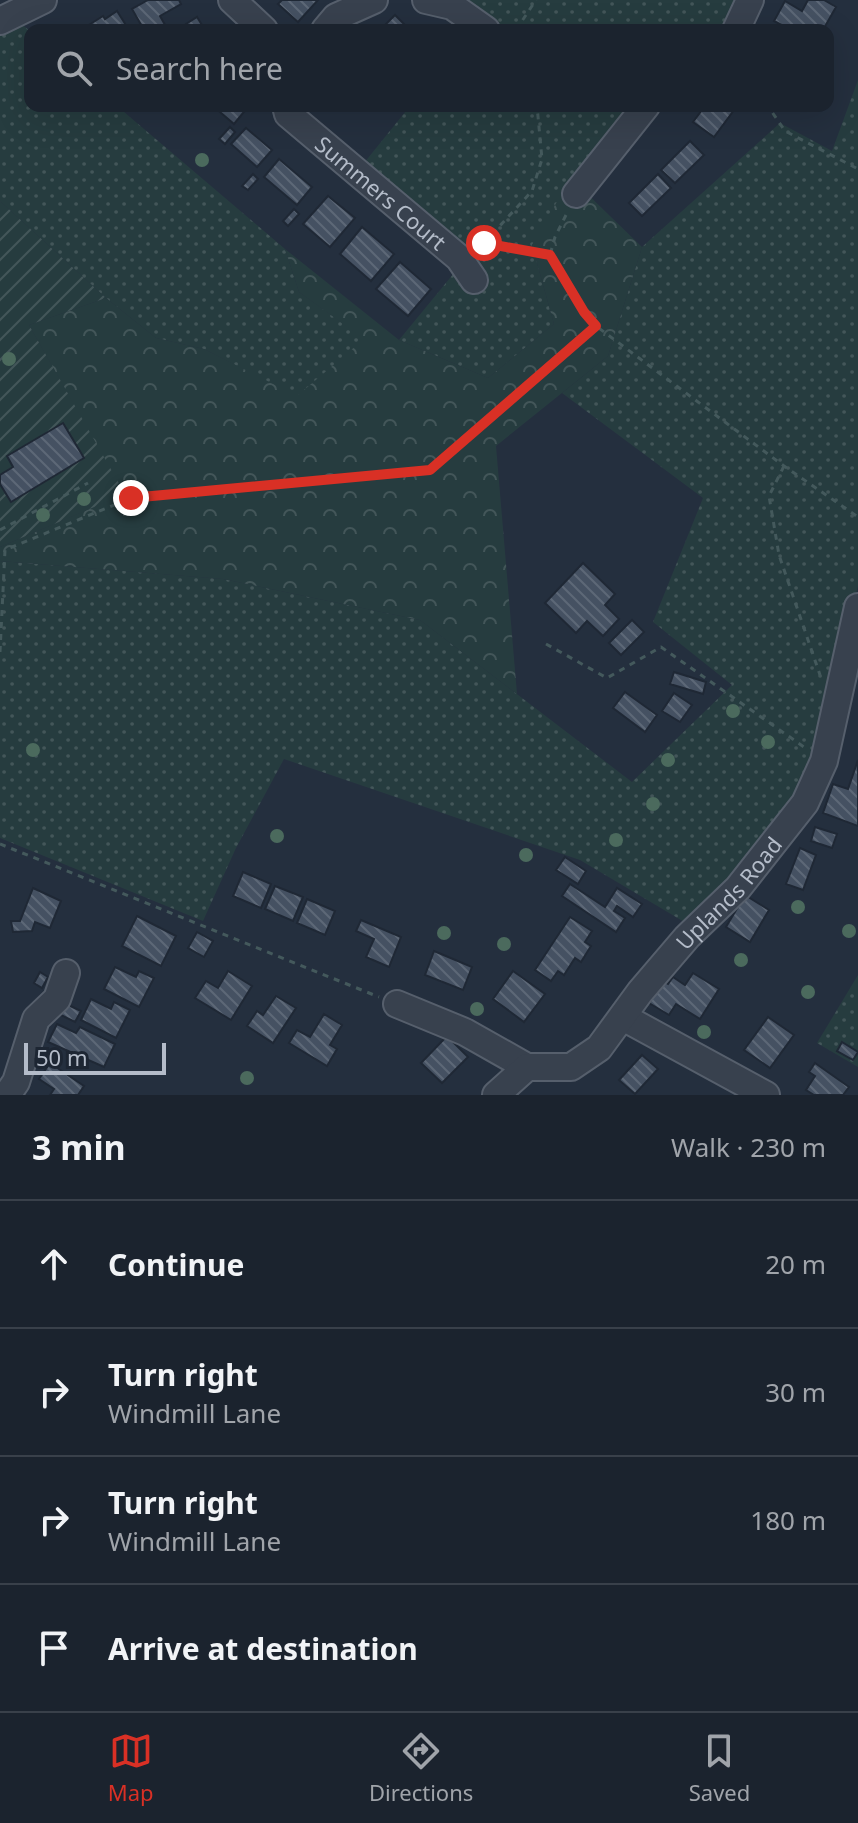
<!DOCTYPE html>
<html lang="en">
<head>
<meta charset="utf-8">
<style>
	:root { --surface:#1b232e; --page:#242b36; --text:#f1f3f6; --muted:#a0a4aa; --line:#39404a; --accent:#d93025 }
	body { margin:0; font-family:"Noto Sans",sans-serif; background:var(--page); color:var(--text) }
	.scale { position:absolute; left:24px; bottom:20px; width:142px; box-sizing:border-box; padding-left:8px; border:4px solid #b4bcc9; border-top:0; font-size:22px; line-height:28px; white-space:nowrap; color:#b4bcc9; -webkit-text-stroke:6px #1d2633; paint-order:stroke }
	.stop { position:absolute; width:24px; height:24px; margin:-18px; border:6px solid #d93025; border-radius:50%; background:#fff }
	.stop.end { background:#d93025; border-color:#fff; box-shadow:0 2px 8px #0008 }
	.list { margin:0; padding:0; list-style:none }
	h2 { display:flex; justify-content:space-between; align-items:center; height:104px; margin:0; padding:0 32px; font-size:34px }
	h2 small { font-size:26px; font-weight:400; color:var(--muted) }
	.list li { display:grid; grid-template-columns:52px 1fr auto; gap:24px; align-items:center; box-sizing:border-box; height:128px; padding:0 32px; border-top:2px solid var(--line) }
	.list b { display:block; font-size:30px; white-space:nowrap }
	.list p { margin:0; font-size:26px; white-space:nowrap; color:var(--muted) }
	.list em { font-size:26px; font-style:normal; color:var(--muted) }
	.icon { flex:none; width:44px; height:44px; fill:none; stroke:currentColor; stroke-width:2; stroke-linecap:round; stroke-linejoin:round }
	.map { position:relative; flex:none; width:858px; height:1095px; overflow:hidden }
	.search { position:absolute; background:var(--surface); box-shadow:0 8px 32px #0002; left:24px; right:24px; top:24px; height:88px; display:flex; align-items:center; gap:20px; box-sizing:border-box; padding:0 28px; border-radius:16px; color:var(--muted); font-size:30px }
	.sheet { height:616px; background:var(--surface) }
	nav { display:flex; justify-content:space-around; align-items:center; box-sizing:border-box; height:112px; border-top:2px solid var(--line); background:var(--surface); font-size:22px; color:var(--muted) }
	nav a { display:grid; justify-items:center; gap:4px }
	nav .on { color:var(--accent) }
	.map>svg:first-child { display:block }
	.grass { fill:url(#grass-dots) }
	.forest { fill:url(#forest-crowns) }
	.garden { fill:url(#garden-furrows) }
	.building { fill:url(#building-back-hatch); stroke:#1f2835; stroke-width:2 }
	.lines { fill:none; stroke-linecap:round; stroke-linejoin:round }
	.minor-casing { stroke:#565f6c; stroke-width:30 }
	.path { stroke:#44595c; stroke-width:3; stroke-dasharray:6 6; stroke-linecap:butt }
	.minor { stroke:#38414e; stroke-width:26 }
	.tree { fill:#4b6a5d }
	.route { stroke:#d93025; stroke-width:10 }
	.labels { text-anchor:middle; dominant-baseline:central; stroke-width:8; stroke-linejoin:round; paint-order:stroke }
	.street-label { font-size:22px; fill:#b4bcc9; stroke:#1d2633 }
</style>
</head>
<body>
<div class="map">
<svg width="858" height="1095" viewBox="0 0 858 1095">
	<defs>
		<pattern id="grass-dots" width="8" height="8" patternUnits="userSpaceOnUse" patternTransform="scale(2)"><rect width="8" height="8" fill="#263c3f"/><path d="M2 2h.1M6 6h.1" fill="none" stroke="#435659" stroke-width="1.8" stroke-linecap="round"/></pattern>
		<pattern id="forest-crowns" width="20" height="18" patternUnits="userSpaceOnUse" patternTransform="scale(2)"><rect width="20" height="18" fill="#263c3f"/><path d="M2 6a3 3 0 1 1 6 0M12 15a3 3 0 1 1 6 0" fill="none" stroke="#435659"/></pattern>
		<pattern id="garden-furrows" width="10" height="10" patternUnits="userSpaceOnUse" patternTransform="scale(2)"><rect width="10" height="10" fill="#263c3f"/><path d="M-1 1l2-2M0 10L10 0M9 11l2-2" fill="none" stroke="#435659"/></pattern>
		<pattern id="building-back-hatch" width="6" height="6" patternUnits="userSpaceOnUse" patternTransform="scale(2)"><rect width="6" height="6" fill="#455162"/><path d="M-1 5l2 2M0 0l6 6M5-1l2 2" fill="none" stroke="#5d6877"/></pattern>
	</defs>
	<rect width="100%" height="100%" fill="#242f3e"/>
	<g class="grass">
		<path d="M 462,0 L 738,0 L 725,30 L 471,30 Z"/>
		<path d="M 19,22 L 30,31 L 30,106 L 117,106 L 285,249 L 299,292 L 365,339 L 297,397 L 204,349 L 156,338 L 106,298 L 0,201 L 0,31 Z"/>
		<path d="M 858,80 L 858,586 L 819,745 L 801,800 L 691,926 L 580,860 L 284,759 L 236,848 L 203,921 L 0,838 L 0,561 L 223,579 L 420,620 L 632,782 L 732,685 L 653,622 L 703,498 L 562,393 L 608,356 L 642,247 L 780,123 L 832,151 Z"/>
		<path d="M 410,106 L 638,106 L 532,245 L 554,324 L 488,378 L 399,340 L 473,250 L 364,163 Z"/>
		<path d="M 858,975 L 858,1067 L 817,1043 Z"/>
	</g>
	<path class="forest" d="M 577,184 L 642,247 L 608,356 L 496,446 L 517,694 L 420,620 L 223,579 L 0,561 L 0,547 L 124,494 L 29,325 L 106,298 L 156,338 L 204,349 L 297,396 L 364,339 L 299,292 L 285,249 L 399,340 L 488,378 L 554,324 L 532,245 L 562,193 Z"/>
	<path class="garden" d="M 0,201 L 106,298 L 29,325 L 125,494 L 0,547 Z"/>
	<g class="building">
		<path d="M 148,0 L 179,0 L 181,4 L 160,16 L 168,30 L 144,30 L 132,9 Z"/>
		<path d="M 282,0 L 318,0 L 298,22 L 278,4 Z"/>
		<path d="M 808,0 L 824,0 L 836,7 L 823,30 L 791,30 L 774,21 L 785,1 L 802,11 Z"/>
		<path d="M 117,11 L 129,30 L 81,30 L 103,16 L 105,19 Z"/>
		<path d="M 395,15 L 410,30 L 380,30 Z"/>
		<path d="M 197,17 L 202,25 L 189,30 L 186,24 Z"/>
		<path d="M 213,106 L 246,106 L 248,107 L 234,124 Z"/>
		<path d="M 705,106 L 737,106 L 714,137 L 693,122 Z"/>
		<path d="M 230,127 L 235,132 L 225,144 L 219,139 Z"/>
		<path d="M 246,128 L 272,150 L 257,167 L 231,144 Z"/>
		<path d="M 690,141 L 704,155 L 675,183 L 661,170 Z"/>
		<path d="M 279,159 L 312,187 L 297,205 L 264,177 Z"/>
		<path d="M 253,174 L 258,179 L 248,190 L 242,186 Z"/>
		<path d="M 658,174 L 671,188 L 642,216 L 629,203 Z"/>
		<path d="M 328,196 L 355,218 L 330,247 L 303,224 Z"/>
		<path d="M 294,209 L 299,214 L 288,226 L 283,221 Z"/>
		<path d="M 362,227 L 394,254 L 371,281 L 340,254 Z"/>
		<path d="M 400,262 L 431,289 L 408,316 L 376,289 Z"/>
		<path d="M 63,423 L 84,458 L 11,502 L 0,484 L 0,475 L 13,467 L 7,456 Z"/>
		<path d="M 583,563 L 615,594 L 605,605 L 619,619 L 603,636 L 587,621 L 576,633 L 545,603 Z"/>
		<path d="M 632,620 L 644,632 L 621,655 L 609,643 Z"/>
		<path d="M 674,672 L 706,682 L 703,694 L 670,684 Z"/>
		<path d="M 625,692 L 657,715 L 645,732 L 613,708 Z"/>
		<path d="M 674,693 L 692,705 L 680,722 L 662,711 Z"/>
		<path d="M 858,760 L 858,826 L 823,813 L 833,784 L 848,789 Z"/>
		<path d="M 815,827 L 837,834 L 832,848 L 811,841 Z"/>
		<path d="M 800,848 L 816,855 L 803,890 L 786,884 Z"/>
		<path d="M 565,857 L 586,871 L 578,884 L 556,870 Z"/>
		<path d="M 243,872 L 271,884 L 261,908 L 233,896 Z"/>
		<path d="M 570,884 L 605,907 L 617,888 L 642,904 L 633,917 L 617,906 L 614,911 L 625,918 L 616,932 L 562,896 Z"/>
		<path d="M 275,886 L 303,897 L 293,921 L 265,909 Z"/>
		<path d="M 33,888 L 61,901 L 50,928 L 35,922 L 32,931 L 13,932 L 11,921 L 20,921 Z"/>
		<path d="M 745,895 L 769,910 L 750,942 L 726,927 Z"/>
		<path d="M 307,899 L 335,911 L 325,935 L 297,923 Z"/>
		<path d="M 137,916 L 176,936 L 161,966 L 122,946 Z"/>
		<path d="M 570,917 L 592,931 L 585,942 L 591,946 L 581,962 L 575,958 L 564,975 L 558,971 L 551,981 L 535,970 Z"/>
		<path d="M 361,920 L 401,937 L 389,967 L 366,957 L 374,939 L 356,931 Z"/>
		<path d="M 197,932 L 213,941 L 204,957 L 188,948 Z"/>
		<path d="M 434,951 L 472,967 L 463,990 L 425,975 Z"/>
		<path d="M 115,967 L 136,977 L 139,971 L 154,978 L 139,1007 L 104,989 Z"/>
		<path d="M 228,971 L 252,986 L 231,1020 L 195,998 L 206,981 L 218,988 Z"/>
		<path d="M 513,971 L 545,994 L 524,1022 L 493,999 Z"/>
		<path d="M 40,972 L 48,977 L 42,988 L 34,983 Z"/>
		<path d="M 693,973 L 719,989 L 700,1019 L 676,1004 L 669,1015 L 649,1003 L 663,981 L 668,984 L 673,977 L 685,985 Z"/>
		<path d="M 276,996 L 296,1008 L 273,1043 L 247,1026 L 257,1011 L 263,1015 Z"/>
		<path d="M 91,999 L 111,1009 L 114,1002 L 130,1010 L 116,1038 L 81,1020 Z"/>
		<path d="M 64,1003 L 81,1011 L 75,1022 L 59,1014 Z"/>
		<path d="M 324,1014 L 342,1025 L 330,1045 L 337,1049 L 327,1066 L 289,1043 L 297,1030 L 310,1037 Z"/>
		<path d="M 768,1017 L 794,1035 L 770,1068 L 744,1050 Z"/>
		<path d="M 57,1024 L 76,1033 L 80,1027 L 115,1044 L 104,1067 L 48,1042 Z"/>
		<path d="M 447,1036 L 468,1057 L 442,1083 L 421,1063 Z"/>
		<path d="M 842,1042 L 858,1052 L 853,1060 L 837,1051 Z"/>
		<path d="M 642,1055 L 658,1069 L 635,1094 L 619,1080 Z"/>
		<path d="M 50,1063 L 84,1086 L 78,1095 L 50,1095 L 54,1089 L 39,1079 Z"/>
		<path d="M 815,1063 L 849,1087 L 843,1095 L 814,1095 L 806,1090 L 815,1076 L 809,1072 Z"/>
	</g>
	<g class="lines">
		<defs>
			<g id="minor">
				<path d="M 232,0 L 264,30"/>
				<path d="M 426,0 L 452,6 L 486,30"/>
				<path d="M 0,21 L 43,0"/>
				<path d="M 325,30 L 336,17 L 374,0"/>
				<path d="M 736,30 L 750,0"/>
				<path id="s1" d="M 286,106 L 288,114 L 459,258 L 474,280"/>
				<path d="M 576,194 L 646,106"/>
				<path d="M 397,1004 L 465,1032 L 527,1067"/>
				<path d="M 623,1017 L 766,1095"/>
				<path d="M 7,1095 L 16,1082 L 36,1019 L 57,999 L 66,973"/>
				<path id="s2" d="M 496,1095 L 527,1067 L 571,1067 L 599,1048 L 640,992 L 687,937 L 738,888 L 805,803 L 824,761 L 858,607"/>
			</g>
		</defs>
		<use href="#minor" class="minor-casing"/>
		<g class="path">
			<path d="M 516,30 L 536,0"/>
			<path d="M 763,106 L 772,112 L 785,131 L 858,169"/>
			<path d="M 566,215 L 555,237 L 550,255 L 584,312 L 596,326 L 784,466 L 858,517"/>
			<path d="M 483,243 L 550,255"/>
			<path d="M 484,243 L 532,191 L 542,159 L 537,106"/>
			<path d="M 784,466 L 769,496 L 779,555 L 820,675"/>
			<path d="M 0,530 L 88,483"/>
			<path d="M 546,644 L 607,678 L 661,647 L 804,747"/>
			<path d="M 0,652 L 5,550 L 131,498 L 430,470 L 596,326"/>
			<path d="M 0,844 L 379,997"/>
		</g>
		<use href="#minor" class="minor"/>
	</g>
	<g class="tree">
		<circle cx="202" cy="160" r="7"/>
		<circle cx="9" cy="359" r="7"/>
		<circle cx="84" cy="499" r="7"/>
		<circle cx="43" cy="515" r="7"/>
		<circle cx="733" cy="711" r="7"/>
		<circle cx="768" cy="742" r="7"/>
		<circle cx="33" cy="750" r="7"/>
		<circle cx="668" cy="760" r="7"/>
		<circle cx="653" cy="804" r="7"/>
		<circle cx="277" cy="836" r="7"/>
		<circle cx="616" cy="840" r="7"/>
		<circle cx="526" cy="855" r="7"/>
		<circle cx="798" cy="907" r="7"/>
		<circle cx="849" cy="931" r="7"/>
		<circle cx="444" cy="933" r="7"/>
		<circle cx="504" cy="944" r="7"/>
		<circle cx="741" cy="960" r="7"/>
		<circle cx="808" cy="992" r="7"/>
		<circle cx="477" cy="1009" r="7"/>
		<circle cx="704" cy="1032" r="7"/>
		<circle cx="247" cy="1078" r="7"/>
	</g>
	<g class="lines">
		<path class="route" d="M 131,498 L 430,470 L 596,326 L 584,312 L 550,255 L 484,243"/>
	</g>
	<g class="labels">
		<g class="street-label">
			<text stroke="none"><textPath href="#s1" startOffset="130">Summers Court</textPath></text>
			<text stroke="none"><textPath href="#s2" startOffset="322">Uplands Road</textPath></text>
		</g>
	</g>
</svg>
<div class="scale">50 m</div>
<div class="stop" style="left:484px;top:243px"></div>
<div class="stop end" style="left:131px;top:498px"></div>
<div class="search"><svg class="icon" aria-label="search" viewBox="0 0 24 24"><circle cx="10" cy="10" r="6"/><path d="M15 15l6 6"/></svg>Search here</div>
</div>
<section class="sheet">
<h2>3 min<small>Walk · 230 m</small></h2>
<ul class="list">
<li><svg class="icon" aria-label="ahead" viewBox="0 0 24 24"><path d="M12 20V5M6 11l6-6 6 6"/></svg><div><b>Continue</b></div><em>20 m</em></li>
<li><svg class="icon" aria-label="right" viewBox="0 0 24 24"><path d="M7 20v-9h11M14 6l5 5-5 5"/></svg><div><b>Turn right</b><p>Windmill Lane</p></div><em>30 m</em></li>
<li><svg class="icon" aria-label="right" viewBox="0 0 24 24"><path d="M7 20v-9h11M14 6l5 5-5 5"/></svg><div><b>Turn right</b><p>Windmill Lane</p></div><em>180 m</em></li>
<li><svg class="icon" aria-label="arrive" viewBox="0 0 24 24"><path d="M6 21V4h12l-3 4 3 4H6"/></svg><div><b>Arrive at destination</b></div></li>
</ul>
</section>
<nav>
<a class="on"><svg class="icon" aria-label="map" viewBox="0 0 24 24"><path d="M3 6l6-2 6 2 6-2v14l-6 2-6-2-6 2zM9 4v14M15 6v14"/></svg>Map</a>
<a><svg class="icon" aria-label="directions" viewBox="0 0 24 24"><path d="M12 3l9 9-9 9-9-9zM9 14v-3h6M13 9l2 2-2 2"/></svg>Directions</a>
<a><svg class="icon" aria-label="saved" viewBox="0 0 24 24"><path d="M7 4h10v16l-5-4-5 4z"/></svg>Saved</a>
</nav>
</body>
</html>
